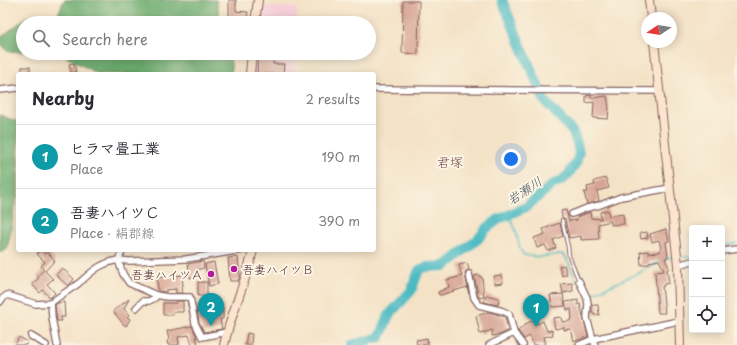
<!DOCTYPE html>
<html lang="en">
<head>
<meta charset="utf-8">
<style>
	:root { --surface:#fff; --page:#f2f2f3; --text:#2b2b33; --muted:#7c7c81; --line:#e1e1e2; --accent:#b5179e }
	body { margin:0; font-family:"Playpen Sans","Klee One",sans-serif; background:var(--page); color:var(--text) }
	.controls { position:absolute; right:12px; bottom:12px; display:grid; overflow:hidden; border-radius:4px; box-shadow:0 2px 10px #0003 }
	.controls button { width:36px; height:36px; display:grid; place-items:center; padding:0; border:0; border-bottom:1px solid var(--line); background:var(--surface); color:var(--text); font:20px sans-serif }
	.compass { position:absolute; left:641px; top:12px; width:36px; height:36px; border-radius:50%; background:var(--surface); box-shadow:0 2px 10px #0003; rotate:258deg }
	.you { position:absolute; left:511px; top:159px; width:14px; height:14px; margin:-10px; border:3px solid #fff; border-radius:50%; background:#1a73e8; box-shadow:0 0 0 6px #1a73e833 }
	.badge { display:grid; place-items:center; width:26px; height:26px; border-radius:50%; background:var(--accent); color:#fff; font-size:13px; font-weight:700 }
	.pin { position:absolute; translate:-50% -33px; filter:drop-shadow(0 1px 2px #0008) }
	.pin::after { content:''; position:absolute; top:21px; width:14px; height:12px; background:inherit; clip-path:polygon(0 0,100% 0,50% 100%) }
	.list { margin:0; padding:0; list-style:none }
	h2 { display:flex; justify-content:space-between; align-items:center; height:52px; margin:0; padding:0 16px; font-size:17px }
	h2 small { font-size:13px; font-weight:400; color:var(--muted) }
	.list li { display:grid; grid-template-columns:26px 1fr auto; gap:12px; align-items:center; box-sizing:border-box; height:64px; padding:0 16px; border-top:1px solid var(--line) }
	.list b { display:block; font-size:15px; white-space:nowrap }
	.list p { margin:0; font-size:13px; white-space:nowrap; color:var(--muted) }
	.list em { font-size:13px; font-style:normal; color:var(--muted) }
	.icon { flex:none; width:22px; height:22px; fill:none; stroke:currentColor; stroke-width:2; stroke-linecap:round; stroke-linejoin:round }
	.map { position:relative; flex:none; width:737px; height:345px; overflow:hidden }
	.search { position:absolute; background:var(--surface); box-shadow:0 2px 10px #0003; left:16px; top:16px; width:360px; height:44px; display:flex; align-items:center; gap:10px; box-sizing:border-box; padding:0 14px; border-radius:22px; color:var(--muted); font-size:15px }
	.panel { position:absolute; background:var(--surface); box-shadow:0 2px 10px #0003; left:16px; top:72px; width:360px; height:180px; border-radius:4px }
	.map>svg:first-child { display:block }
	.built { fill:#f6cfd9 }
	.forest { fill:#6cac6e; stroke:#5b664c }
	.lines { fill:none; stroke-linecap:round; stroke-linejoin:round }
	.stream { stroke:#4bbac3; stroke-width:1.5 }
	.river { stroke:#4bbac3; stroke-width:10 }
	.building { fill:#d7a595 }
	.lane-casing { stroke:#866361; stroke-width:4.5 }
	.street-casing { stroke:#866361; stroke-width:8 }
	.secondary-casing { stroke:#866361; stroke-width:10 }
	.lane { stroke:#fff; stroke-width:2.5 }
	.street { stroke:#fff; stroke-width:5.5 }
	.secondary { stroke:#fce5cf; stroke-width:8 }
	.poi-dot { fill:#b5179e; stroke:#fcf5e5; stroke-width:1.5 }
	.labels { text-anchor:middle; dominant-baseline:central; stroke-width:4; stroke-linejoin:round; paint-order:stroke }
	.poi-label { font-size:12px; fill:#4a1f2b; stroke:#fcf5e5; text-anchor:start }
	.neighbourhood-label { font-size:13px; fill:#7b4e50; stroke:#fcf5e5 }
	.water-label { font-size:13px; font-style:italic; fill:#4a5560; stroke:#fcf5e5 }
</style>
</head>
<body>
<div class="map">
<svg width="737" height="345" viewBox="0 0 737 345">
	<rect width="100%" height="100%" fill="#fcf5e5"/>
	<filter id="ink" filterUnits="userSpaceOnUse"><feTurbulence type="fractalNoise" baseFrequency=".025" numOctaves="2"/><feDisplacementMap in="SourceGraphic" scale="8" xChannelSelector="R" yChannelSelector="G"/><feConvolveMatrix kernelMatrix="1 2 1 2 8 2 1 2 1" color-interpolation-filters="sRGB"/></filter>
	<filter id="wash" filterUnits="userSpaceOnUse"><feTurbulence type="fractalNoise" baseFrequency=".012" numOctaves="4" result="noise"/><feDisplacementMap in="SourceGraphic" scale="16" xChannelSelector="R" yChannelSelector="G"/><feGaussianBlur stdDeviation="0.9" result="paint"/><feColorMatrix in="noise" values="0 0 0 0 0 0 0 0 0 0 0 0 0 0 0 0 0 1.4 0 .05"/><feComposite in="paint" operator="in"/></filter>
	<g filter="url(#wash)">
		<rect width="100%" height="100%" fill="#f4e2c6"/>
		<g class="built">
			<path d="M 261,6 L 297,8 L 296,23 L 259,23 Z"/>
			<path d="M 256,53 L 295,53 L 295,74 L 253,74 Z"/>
		</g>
		<g class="forest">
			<path d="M 64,0 L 216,0 L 221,22 L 210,23 L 23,23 L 23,52 L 7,51 L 0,42 L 0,38 L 27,17 L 57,17 Z"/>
			<path d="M 31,53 L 208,53 L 209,56 L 230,55 L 232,74 L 98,74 L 63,55 Z"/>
			<path d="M 0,115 L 18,122 L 18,195 L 14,208 L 11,231 L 7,249 L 0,253 Z"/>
		</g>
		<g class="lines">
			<g class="stream">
				<path d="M 508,215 L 515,228 L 520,249 L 524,255 L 539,257 L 561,254 L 565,256 L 577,281"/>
				<path d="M 722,246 L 737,243"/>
				<path d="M 683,257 L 692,256"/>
				<path d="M 665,259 L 673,257"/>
				<path d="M 587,296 L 639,273 L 660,262"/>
			</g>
			<path class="river" d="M 352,345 L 380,337 L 389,315 L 411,291 L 419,270 L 426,267 L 445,266 L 478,239 L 487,228 L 499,219 L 526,207 L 552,185 L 561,181 L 568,175 L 576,163 L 579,153 L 577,143 L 573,132 L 544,100 L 502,0"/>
		</g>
		<g id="blocks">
			<g class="building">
				<path d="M 229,0 L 236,0 L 236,11 L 248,12 L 247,23 L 229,23 Z"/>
				<path d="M 403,1 L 419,1 L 418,54 L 402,53 Z"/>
				<path d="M 262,53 L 273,53 L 273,64 L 284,64 L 283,74 L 257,74 L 258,55 L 262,55 Z"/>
				<path d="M 74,63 L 76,72 L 71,73 L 69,64 Z"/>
				<rect x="22" y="67" width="8" height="7"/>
				<path d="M 591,95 L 591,98 L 607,96 L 609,108 L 608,119 L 593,118 L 594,102 L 586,103 L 586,96 Z"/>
				<path d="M 606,178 L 609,188 L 597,191 L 599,201 L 587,204 L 584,192 L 588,192 L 587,187 L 595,185 L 594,181 Z"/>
				<path d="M 566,210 L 569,221 L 577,220 L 577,217 L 590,212 L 591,218 L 601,219 L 600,212 L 608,210 L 609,216 L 623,214 L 624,224 L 611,225 L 611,221 L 598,224 L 599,239 L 581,240 L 581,236 L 569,238 L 565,219 L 562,217 L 561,211 Z"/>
				<path d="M 560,223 L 563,236 L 553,240 L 556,248 L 548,251 L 545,245 L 537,248 L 534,238 L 545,234 L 543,229 Z"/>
				<path d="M 666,229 L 669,241 L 666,242 L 668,257 L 665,258 L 669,268 L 667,269 L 669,283 L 664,284 L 664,286 L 662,286 L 665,313 L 658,313 L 655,272 L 664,271 L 659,260 L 649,262 L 649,264 L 641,265 L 640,252 L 648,251 L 648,253 L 660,252 L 660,249 L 661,249 L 659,240 L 652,242 L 650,234 Z"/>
				<path d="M 647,232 L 648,238 L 641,239 L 640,233 Z"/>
				<path d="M 40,250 L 45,254 L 47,252 L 55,260 L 45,271 L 53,279 L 47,284 L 55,293 L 50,298 L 43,290 L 40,293 L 32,284 L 39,278 L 37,276 L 44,270 L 41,266 L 45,262 L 37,254 Z"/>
				<path d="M 238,257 L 240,276 L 238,281 L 230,281 L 228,258 Z"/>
				<path d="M 203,261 L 204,268 L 196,270 L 197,277 L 190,278 L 188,264 Z"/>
				<path d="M 214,262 L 218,284 L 209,286 L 205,264 Z"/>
				<path d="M 467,263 L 469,270 L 466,271 L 465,274 L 469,294 L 467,287 L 441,295 L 439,295 L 438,292 L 449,287 L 447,280 L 462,276 L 459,265 Z"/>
				<path d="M 564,265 L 567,274 L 562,276 L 559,266 Z"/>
				<path d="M 62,268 L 74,279 L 68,286 L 56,275 Z"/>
				<path d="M 182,275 L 183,286 L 181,286 L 182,293 L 176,293 L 176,289 L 166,290 L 166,292 L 158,291 L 157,278 Z"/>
				<path d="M 479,275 L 480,277 L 482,277 L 484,297 L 479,298 L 474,276 Z"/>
				<path d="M 502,275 L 503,283 L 495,284 L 494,276 Z"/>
				<rect x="198" y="282" width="9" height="14"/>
				<path d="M 572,283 L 573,291 L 563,293 L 561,284 Z"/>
				<path d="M 563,294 L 565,306 L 552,307 L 550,295 Z"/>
				<path d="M 486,295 L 499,298 L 498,305 L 484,302 Z"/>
				<path d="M 129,299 L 124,309 L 129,315 L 127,317 L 130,319 L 126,326 L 123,324 L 113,311 Z"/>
				<path d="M 578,300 L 578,305 L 580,304 L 588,337 L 574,341 L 571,329 L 564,330 L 564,327 L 555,329 L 553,318 L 561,317 L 562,322 L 570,321 L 570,319 L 572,319 L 571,309 L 567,310 L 565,302 Z"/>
				<path d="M 176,301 L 183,301 L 183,312 L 173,312 L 173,315 L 163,315 L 163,303 L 176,303 Z"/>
				<path d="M 64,302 L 65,317 L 61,317 L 61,321 L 57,321 L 55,305 L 58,303 Z"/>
				<path d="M 209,303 L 209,307 L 223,307 L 223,319 L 220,319 L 222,329 L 204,332 L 199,322 L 197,309 L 198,308 L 198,305 Z"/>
				<path d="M 592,305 L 598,305 L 599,315 L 594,315 L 594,313 L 592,313 Z"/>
				<path d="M 489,312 L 505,317 L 508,331 L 499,335 L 492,336 L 492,330 L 480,334 L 476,316 Z"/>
				<path d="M 535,319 L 537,324 L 543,321 L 547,331 L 552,330 L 553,335 L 544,337 L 546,345 L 533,345 L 530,336 L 524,339 L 518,331 L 526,324 Z"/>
				<path d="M 192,326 L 196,335 L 198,345 L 192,345 L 189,335 L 178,337 L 179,345 L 168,345 L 167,341 L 169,340 L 167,331 Z"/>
				<path d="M 247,333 L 252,334 L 251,345 L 245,345 Z"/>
				<path d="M 19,337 L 28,342 L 26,345 L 15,345 Z"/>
				<path d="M 427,338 L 428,345 L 417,345 L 416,340 Z"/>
			</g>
		</g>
	</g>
	<g filter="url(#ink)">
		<use href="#blocks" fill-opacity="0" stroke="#866361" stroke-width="1"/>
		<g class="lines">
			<defs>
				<path id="lane" d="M 562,220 L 568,247 L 569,256 L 579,281"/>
				<g id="street">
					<path d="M 374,89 L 659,91"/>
					<path d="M 0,90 L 18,88"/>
					<path d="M 572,214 L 587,208 L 600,205 L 621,197 L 670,188"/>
					<path d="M 722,251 L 737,249"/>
					<path d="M 678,265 L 692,261"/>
					<path d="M 469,274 L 474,298 L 479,305 L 503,311 L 509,314 L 514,333"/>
					<path d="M 0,302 L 2,299 L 7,295 L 36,304 L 51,303"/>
					<path d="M 136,308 L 143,301 L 149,301 L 155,298 L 156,295"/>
					<path d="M 227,332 L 202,337 L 195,323 L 190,297 L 167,297 L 156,295 L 129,283 L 123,274 L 118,260 L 129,261 L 186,259 L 243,250"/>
					<path d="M 31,336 L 46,345"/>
					<path d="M 57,345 L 52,318 L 51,303 C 60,295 70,290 79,283 C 93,271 99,264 118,260 L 123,250"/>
					<path d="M 489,345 L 514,333 L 523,345"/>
					<path d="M 579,345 L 593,339 L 587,318 L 588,304 L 587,298 L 579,281"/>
					<path d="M 595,345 L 593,339 L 679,321"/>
				</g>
				<g id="secondary">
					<path d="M 649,0 L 651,18"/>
					<path d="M 255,23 L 258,0"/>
					<path d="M 654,42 L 678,265 L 680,345"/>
					<path d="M 250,74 L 252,53"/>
					<path d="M 224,345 C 231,313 246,282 253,250"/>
				</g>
			</defs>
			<use href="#lane" class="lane-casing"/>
			<use href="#street" class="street-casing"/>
			<use href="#secondary" class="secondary-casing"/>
			<use href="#lane" class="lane"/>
			<use href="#street" class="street"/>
			<use href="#secondary" class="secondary"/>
		</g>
	</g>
	<g class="poi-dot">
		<circle cx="234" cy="269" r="4"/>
		<circle cx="211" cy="274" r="4"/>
	</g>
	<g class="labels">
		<g class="poi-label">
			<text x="242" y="269">吾妻ハイツＢ</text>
			<text x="203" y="274" text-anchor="end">吾妻ハイツＡ</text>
		</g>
		<g class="neighbourhood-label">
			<text x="450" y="161">君塚</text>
		</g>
		<g class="water-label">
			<text transform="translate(524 190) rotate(-34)">岩瀬川</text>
		</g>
	</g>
</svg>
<div class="controls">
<button>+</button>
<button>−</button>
<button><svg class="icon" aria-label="locate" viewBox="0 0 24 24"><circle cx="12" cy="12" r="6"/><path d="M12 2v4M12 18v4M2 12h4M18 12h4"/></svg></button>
</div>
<svg class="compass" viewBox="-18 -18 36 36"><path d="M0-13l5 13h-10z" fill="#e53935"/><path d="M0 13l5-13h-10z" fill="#7c7c81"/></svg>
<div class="you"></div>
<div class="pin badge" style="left:536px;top:327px;background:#0f9aa8">1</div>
<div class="pin badge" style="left:211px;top:326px;background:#0f9aa8">2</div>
<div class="search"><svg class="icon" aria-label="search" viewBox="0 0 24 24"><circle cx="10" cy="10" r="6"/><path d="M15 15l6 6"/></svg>Search here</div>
<section class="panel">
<h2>Nearby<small>2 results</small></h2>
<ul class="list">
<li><span class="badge" style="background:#0f9aa8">1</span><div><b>ヒラマ畳工業</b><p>Place</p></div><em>190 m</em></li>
<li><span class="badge" style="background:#0f9aa8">2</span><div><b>吾妻ハイツＣ</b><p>Place · 絹郡線</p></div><em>390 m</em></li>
</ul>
</section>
</div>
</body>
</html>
